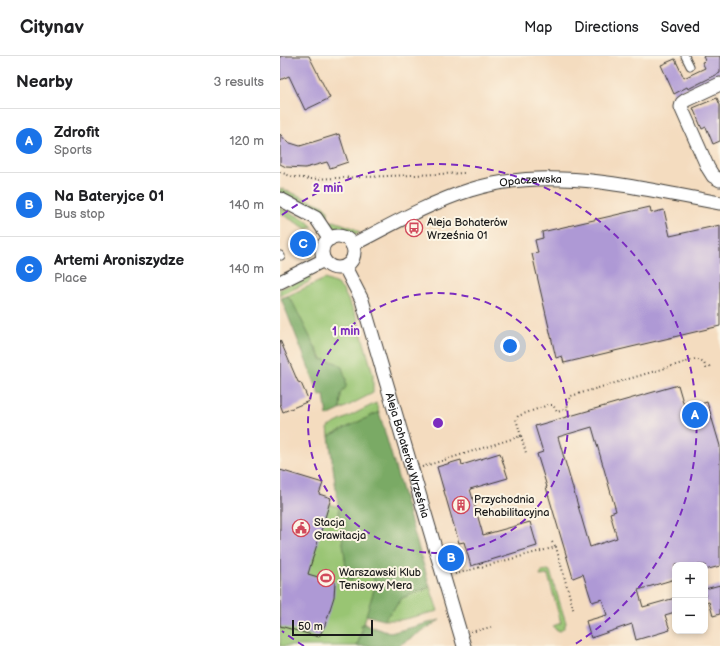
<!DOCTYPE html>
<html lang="en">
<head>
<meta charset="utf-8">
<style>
	:root { --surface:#fff; --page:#f2f2f2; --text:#202124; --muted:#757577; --line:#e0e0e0; --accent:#1a73e8 }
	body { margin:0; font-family:"Balsamiq Sans",sans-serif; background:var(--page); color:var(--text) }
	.controls { position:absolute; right:12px; bottom:12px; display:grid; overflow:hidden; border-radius:8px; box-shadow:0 2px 6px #0003 }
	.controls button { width:36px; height:36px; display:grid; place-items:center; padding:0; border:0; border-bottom:1px solid var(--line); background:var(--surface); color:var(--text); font:20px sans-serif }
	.scale { position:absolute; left:12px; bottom:10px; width:81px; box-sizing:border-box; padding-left:4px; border:2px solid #1c1c1c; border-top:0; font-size:11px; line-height:14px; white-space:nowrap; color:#1c1c1c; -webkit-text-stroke:3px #fcf5e5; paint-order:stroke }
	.you { position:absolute; left:230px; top:290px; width:14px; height:14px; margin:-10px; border:3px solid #fff; border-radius:50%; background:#1a73e8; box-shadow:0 0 0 6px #1a73e833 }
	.badge { display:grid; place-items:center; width:26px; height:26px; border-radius:50%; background:var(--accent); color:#fff; font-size:13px; font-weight:700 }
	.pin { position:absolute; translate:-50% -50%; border:2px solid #fff; box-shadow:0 1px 4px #0006 }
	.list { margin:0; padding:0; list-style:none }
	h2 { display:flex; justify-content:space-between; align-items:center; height:52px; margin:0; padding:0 16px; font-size:17px }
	h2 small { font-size:13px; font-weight:400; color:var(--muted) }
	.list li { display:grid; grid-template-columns:26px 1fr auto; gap:12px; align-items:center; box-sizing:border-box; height:64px; padding:0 16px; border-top:1px solid var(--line) }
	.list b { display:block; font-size:15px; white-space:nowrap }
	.list p { margin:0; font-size:13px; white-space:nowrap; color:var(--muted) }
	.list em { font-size:13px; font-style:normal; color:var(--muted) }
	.map { position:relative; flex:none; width:440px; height:590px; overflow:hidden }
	header { display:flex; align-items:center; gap:24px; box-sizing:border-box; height:56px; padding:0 20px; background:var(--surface); border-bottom:1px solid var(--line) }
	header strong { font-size:19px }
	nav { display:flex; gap:22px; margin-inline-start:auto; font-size:14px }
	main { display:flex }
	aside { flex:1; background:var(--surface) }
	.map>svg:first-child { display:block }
	.green { fill:#99c573; stroke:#5a7048 }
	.forest { fill:#7aaa65; stroke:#4b6340 }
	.building { fill:#ae99d5; fill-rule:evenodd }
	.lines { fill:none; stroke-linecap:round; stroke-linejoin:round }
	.service-casing { stroke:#3c3934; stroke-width:9 }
	.minor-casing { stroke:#3c3934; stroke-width:15 }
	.path { stroke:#3c3934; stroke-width:2; stroke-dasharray:1 3; stroke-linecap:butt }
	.service { stroke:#fff; stroke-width:7 }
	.minor { stroke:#fff; stroke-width:13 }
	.ring { fill:none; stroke:#7b2cbf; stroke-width:2; stroke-dasharray:7 5 }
	.labels { text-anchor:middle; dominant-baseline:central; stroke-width:4; stroke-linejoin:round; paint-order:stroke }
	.street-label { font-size:11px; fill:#1c1c1c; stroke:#fcf5e5 }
	.poi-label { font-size:11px; fill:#1c1c1c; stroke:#fcf5e5; text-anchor:start }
	.centre { fill:#7b2cbf; stroke:#fcf5e5; stroke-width:2 }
	.ring-label { font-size:12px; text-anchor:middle; font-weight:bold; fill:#7b2cbf; stroke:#fcf5e5; stroke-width:4; stroke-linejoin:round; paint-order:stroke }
</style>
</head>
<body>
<header>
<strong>Citynav</strong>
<nav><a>Map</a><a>Directions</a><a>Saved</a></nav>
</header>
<main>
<aside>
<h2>Nearby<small>3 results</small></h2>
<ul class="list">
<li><span class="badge">A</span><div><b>Zdrofit</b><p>Sports</p></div><em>120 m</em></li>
<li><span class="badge">B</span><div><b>Na Bateryjce 01</b><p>Bus stop</p></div><em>140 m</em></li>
<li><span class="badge">C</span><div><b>Artemi Aroniszydze</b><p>Place</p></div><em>140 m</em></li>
</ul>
</aside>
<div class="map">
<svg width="440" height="590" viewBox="0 0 440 590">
	<rect width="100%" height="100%" fill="#fcf5e5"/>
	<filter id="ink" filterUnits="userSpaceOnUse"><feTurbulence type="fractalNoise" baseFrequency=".025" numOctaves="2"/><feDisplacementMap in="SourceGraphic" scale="8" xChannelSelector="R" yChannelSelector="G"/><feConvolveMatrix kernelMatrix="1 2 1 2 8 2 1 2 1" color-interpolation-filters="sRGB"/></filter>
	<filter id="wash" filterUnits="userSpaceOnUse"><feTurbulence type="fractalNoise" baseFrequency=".012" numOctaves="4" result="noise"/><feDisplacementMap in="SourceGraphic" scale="16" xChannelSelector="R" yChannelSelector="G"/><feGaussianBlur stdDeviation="0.9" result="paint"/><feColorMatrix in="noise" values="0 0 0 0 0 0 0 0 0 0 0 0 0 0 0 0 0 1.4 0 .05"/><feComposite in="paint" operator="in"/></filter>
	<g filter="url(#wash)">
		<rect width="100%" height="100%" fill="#f4dcbf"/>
		<g class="green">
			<path d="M 0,132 L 44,150 L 48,155 L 48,160 L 47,161 L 31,149 L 0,137 Z"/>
			<path d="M 0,152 L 24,163 L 33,171 L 27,173 L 0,157 Z"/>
			<path d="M 54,165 L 74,172 L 80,177 C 69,180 56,176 50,166 Z"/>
			<path d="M 36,176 C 41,186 38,196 29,202 C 26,193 29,181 36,176 Z"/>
			<path d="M 31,219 L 30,225 L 27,227 L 0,239 L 0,233 Z"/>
			<path d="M 45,223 L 57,228 L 63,234 L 77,262 L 93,318 L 93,337 L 60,354 L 61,338 L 57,307 L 42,303 L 7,240 Z"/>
			<path d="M 96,347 L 99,356 L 49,380 L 48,371 Z"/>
			<path d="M 49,448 L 59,451 L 66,510 L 91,517 L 96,528 L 77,590 L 0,590 L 0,496 Z"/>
			<path d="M 268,514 L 270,515 L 286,567 L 283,573 L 280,575 L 275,573 L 273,570 L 281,567 L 268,519 L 260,520 L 262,515 Z"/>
			<path d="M 150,531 L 158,555 L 120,564 L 103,564 L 113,554 L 122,542 Z"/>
		</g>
		<g class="forest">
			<path d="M 7,240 L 12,245 L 41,303 L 57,307 L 62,311 L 66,323 L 66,331 L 61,338 L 60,354 L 47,360 L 44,339 L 40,340 L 1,242 Z"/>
			<path d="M 99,356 L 150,531 L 122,542 L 113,554 L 103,564 L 86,559 L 96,528 L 91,517 L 75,513 L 72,525 L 65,523 L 67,518 L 49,380 Z"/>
			<path d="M 160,564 L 118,590 L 77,590 L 83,572 L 80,570 L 83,568 L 110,577 Z"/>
		</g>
		<g id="blocks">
			<g class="building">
				<path d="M 0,0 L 29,0 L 50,42 L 25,54 L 9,20 L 0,24 Z"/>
				<path d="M 423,0 L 440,0 L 440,17 L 408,33 L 407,31 L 394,38 L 381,9 L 395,3 L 404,22 L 425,12 L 422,6 L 425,5 Z"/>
				<path d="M 437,42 L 440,49 L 440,85 L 433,88 L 426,71 L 422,73 L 413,52 Z"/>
				<path d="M 0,78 L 7,86 L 20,90 L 59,78 L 68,106 L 50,112 L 47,106 L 25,112 L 6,111 L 0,108 Z"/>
				<path d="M 370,151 L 371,157 L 384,154 L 390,180 L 440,169 L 440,270 L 284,307 L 282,300 L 276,302 L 252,198 L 258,197 L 255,184 L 263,182 L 262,176 Z"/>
				<path d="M 0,284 L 18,326 L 21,327 L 29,345 L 3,356 L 0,348 Z"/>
				<path d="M 398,329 L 405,353 L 427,346 L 440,390 L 440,510 L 425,514 L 425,509 L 395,509 L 395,523 L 358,534 L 363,551 L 395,542 L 395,556 L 385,559 L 390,574 L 356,584 L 352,568 L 311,582 L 306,565 L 327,559 L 322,543 L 312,546 L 303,518 L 293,522 L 266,431 L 267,431 L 257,398 L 263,396 L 255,370 ZM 312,371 L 336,455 L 330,457 L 337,482 L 310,491 L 278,381 Z"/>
				<path d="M 220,397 L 228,422 L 190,433 L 203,479 L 250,466 L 257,490 L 191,510 L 184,486 L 179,487 L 157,411 L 181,404 L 182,409 Z"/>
				<path d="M 0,414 L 43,427 L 39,438 L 51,442 L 28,518 L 55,526 L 54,541 L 45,569 L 39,581 L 0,570 Z"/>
				<path d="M 440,529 L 440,558 L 433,560 L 429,546 L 425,547 L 425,533 Z"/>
			</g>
		</g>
	</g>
	<g filter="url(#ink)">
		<use href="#blocks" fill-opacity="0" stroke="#3c3934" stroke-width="1"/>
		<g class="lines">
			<defs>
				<g id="service">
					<path d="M 405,0 L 410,10"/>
					<path d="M 0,199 L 1,200"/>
				</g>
				<g id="minor">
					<path d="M 440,28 L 406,44 L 402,47 L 401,51 L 428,112 L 433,120 L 440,124"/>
					<path d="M 0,143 L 36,162 L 50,183"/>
					<circle cx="58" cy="196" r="16"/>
					<path id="s1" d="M 72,189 C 111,169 149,147 190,134 C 272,108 359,133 440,147"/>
					<path id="s2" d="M 65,211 L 82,244 L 184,590"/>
					<path d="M 0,226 L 44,204"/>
				</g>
			</defs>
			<use href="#service" class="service-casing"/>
			<use href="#minor" class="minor-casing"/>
			<g class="path">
				<path d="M 0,116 L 13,121 L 31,123 L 185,117"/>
				<path d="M 241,380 L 246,397"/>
				<path d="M 142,411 L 241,380 L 236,363 L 238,360 L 268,349 L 273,349 L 277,356 L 288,353 L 287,347 L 291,340 L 416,303 L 424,307 L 426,312 L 430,310"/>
				<path d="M 272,486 L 276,491"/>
				<path d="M 175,518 L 276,491 L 294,556"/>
				<path d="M 191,576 L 211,571"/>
			</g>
			<use href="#service" class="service"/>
			<use href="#minor" class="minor"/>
		</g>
	</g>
	<g class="ring">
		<circle cx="158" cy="367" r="130"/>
		<path d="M24 590A260 260 0 0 1 2 575M2 159A260 260 0 1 1 292 590"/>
	</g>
	<defs>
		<symbol id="bus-ring" viewBox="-11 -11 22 22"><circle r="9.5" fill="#fcf5e5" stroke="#d1495b" stroke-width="1.5"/><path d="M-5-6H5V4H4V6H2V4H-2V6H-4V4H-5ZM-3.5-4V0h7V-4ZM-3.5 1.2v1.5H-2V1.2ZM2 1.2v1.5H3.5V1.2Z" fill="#d1495b"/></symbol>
		<symbol id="building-ring" viewBox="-11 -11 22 22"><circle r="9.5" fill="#fcf5e5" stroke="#d1495b" stroke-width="1.5"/><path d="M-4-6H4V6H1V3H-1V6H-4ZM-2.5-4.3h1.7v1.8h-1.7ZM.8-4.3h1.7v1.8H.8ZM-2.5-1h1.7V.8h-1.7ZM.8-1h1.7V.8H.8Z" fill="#d1495b"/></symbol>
		<symbol id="civic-ring" viewBox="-11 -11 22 22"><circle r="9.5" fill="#fcf5e5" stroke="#d1495b" stroke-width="1.5"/><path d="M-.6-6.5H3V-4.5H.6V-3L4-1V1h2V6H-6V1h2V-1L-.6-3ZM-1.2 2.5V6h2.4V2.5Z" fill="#d1495b"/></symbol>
		<symbol id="stadium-ring" viewBox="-11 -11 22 22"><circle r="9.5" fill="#fcf5e5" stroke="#d1495b" stroke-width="1.5"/><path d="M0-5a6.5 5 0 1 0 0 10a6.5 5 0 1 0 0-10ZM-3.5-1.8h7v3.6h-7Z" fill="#d1495b"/></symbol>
	</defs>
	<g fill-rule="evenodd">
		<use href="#bus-ring" x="124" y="162" width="20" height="20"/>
		<use href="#building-ring" x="171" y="439" width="20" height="20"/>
		<use href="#civic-ring" x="11" y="462" width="20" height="20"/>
		<use href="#stadium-ring" x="36" y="512" width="20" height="20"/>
	</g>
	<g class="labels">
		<g class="street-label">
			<text stroke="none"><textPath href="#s1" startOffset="192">Opaczewska</textPath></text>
			<text stroke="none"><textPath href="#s2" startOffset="199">Aleja Bohaterów Września</textPath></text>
		</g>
		<g class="poi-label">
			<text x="147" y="166">Aleja Bohaterów<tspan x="147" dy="13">Września 01</tspan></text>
			<text x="194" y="443">Przychodnia<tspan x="194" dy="13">Rehabilitacyjna</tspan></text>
			<text x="34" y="466">Stacja<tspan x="34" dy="13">Grawitacja</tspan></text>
			<text x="59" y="516">Warszawski Klub<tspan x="59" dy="13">Tenisowy Mera</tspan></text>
		</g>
	</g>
	<circle cx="158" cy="367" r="6" class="centre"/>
	<g class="ring-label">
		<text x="48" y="136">2 min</text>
		<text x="66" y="279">1 min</text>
	</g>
</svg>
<div class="controls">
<button>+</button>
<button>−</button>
</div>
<div class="scale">50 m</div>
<div class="you"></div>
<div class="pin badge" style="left:415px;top:359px">A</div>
<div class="pin badge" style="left:171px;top:502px">B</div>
<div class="pin badge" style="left:23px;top:188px">C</div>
</div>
</main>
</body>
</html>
